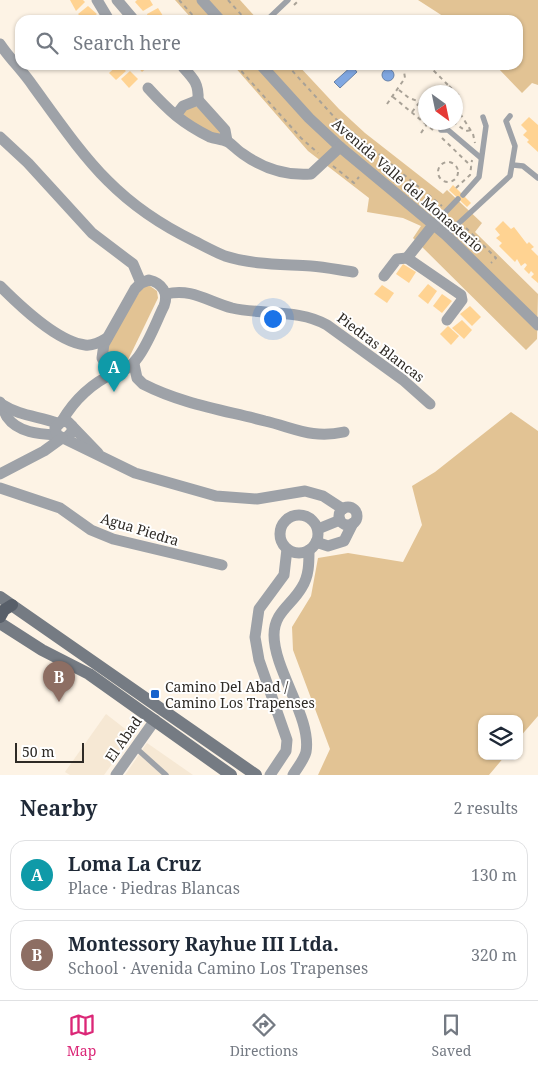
<!DOCTYPE html>
<html lang="en">
<head>
<meta charset="utf-8">
<style>
	:root { --surface:#fff; --page:#f2f2f3; --text:#1f2937; --muted:#747a83; --line:#e0e1e3; --accent:#db2777 }
	body { margin:0; font-family:"Noto Serif",serif; background:var(--page); color:var(--text) }
	.controls { position:absolute; right:15px; bottom:15px; display:grid; overflow:hidden; border-radius:10px; box-shadow:0 1px 4px #0004 }
	.controls button { width:45px; height:45px; display:grid; place-items:center; padding:0; border:0; border-bottom:1px solid var(--line); background:var(--surface); color:var(--text); font:25px sans-serif }
	.compass { position:absolute; left:418px; top:85px; width:45px; height:45px; border-radius:50%; background:var(--surface); box-shadow:0 1px 4px #0004; rotate:147deg }
	.scale { position:absolute; left:15px; bottom:12px; width:69px; box-sizing:border-box; padding-left:5px; border:2px solid #2e2a25; border-top:0; font-size:14px; line-height:18px; white-space:nowrap; color:#2e2a25; -webkit-text-stroke:4px #fff; paint-order:stroke }
	.you { position:absolute; left:272px; top:318px; width:18px; height:18px; margin:-12px; border:4px solid #fff; border-radius:50%; background:#1a73e8; box-shadow:0 0 0 8px #1a73e833 }
	.badge { display:grid; place-items:center; width:32px; height:32px; border-radius:50%; background:var(--accent); color:#fff; font-size:16px; font-weight:700 }
	.pin { position:absolute; translate:-50% -41px; filter:drop-shadow(0 1px 2px #0008) }
	.pin::after { content:''; position:absolute; top:26px; width:18px; height:15px; background:inherit; clip-path:polygon(0 0,100% 0,50% 100%) }
	.list { margin:0; padding:0; list-style:none }
	h2 { display:flex; justify-content:space-between; align-items:center; height:65px; margin:0; padding:0 20px; font-size:21px }
	h2 small { font-size:16px; font-weight:400; color:var(--muted) }
	.list li { display:grid; grid-template-columns:32px 1fr auto; gap:15px; align-items:center; box-sizing:border-box; height:70px; margin:0 10px 10px; padding:0 10px; border:1px solid var(--line); border-radius:15px }
	.list b { display:block; font-size:19px; white-space:nowrap }
	.list p { margin:0; font-size:16px; white-space:nowrap; color:var(--muted) }
	.list em { font-size:16px; font-style:normal; color:var(--muted) }
	.icon { flex:none; width:28px; height:28px; fill:none; stroke:currentColor; stroke-width:2; stroke-linecap:round; stroke-linejoin:round }
	.map { position:relative; flex:none; width:538px; height:775px; overflow:hidden }
	.search { position:absolute; background:var(--surface); box-shadow:0 1px 4px #0004; left:15px; right:15px; top:15px; height:55px; display:flex; align-items:center; gap:12px; box-sizing:border-box; padding:0 18px; border-radius:15px; color:var(--muted); font-size:19px }
	.sheet { height:225px; background:var(--surface) }
	nav { display:flex; justify-content:space-around; align-items:center; box-sizing:border-box; height:70px; border-top:1px solid var(--line); background:var(--surface); font-size:14px; color:var(--muted) }
	nav a { display:grid; justify-items:center; gap:2px }
	nav .on { color:var(--accent) }
	.map>svg:first-child { display:block }
	.built { fill:#f6e8d4 }
	.green { fill:#e2c394 }
	.water { fill:#80a7e1; stroke:#6782a9 }
	.building { fill:#ffd392 }
	.lines { fill:none; stroke-linecap:round; stroke-linejoin:round }
	.path { stroke:#a9a297; stroke-width:2; stroke-dasharray:4 4; stroke-linecap:butt }
	.service { stroke:#9ea2a8; stroke-width:5.5 }
	.minor { stroke:#9ea2a8; stroke-width:11 }
	.secondary { stroke:#757b83; stroke-width:12 }
	.primary { stroke:#585f69; stroke-width:12 }
	.poi-dot { fill:#1562cd; stroke:#fff; stroke-width:2 }
	.labels { text-anchor:middle; dominant-baseline:central; stroke-width:4; stroke-linejoin:round; paint-order:stroke }
	.street-label { font-size:14px; fill:#2e2a25; stroke:#fff }
	.poi-label { font-size:14px; fill:#2e2a25; stroke:#fff; text-anchor:start }
</style>
</head>
<body>
<div class="map">
<svg width="538" height="775" viewBox="0 0 538 775">
	<rect width="100%" height="100%" fill="#fdf3e5"/>
	<g class="built">
		<path d="M 106,714 L 133,735 L 104,775 L 70,775 L 65,772 Z"/>
		<path d="M 147,743 L 193,775 L 125,775 Z"/>
	</g>
	<g class="green">
		<path d="M 175,0 L 240,0 L 258,20 L 193,20 Z"/>
		<path d="M 418,0 L 538,0 L 538,85 L 532,83 L 522,93 L 495,65 L 518,65 L 518,20 L 449,20 Z"/>
		<path d="M 233,65 L 298,65 L 339,109 L 365,133 L 443,194 L 447,190 L 482,223 L 475,232 L 538,294 L 537,339 L 526,350 L 413,238 L 421,226 L 403,218 L 367,212 L 369,198 L 308,151 Z"/>
		<path d="M 194,104 L 223,132 L 220,137 L 188,122 L 182,112 Z"/>
		<path d="M 143,286 L 150,286 L 157,291 L 158,298 L 127,362 L 122,366 L 112,366 L 107,362 L 106,347 Z"/>
		<path d="M 511,412 L 538,431 L 538,716 L 519,738 L 519,719 L 482,719 L 482,756 L 505,756 L 489,775 L 318,775 L 330,749 L 293,650 L 292,627 L 311,596 L 318,558 L 348,553 L 403,562 L 422,525 L 412,486 L 435,472 Z"/>
	</g>
	<g class="water">
		<path d="M 352,66 L 357,72 L 340,88 L 334,82 Z"/>
		<circle cx="388" cy="75" r="6"/>
	</g>
	<g class="building">
		<path d="M 70,0 L 83,0 L 85,2 L 76,11 Z"/>
		<path d="M 137,0 L 150,0 L 153,5 L 143,11 L 135,2 Z"/>
		<path d="M 88,6 L 97,14 L 90,20 L 84,20 L 78,14 Z"/>
		<path d="M 158,8 L 165,19 L 149,20 L 147,14 Z"/>
		<path d="M 118,65 L 126,71 L 116,80 L 109,73 Z"/>
		<path d="M 136,65 L 150,65 L 142,72 Z"/>
		<path d="M 130,71 L 138,79 L 129,88 L 121,79 Z"/>
		<path d="M 529,117 L 538,125 L 538,152 L 527,142 L 529,140 L 523,135 L 527,131 L 521,125 Z"/>
		<path d="M 453,185 L 471,203 L 467,207 L 449,190 Z"/>
		<path d="M 503,221 L 511,229 L 514,227 L 527,244 L 529,242 L 534,247 L 531,249 L 538,256 L 538,283 L 531,277 L 534,274 L 531,271 L 529,274 L 524,269 L 527,265 L 525,263 L 521,266 L 517,259 L 515,262 L 499,246 L 502,243 L 496,238 L 500,235 L 495,229 Z"/>
		<path d="M 403,264 L 416,272 L 409,283 L 396,274 Z"/>
		<path d="M 428,284 L 437,291 L 428,304 L 418,296 Z"/>
		<path d="M 382,285 L 394,293 L 387,303 L 374,294 Z"/>
		<path d="M 442,294 L 452,301 L 442,313 L 433,306 Z"/>
		<path d="M 470,306 L 481,317 L 472,326 L 460,314 Z"/>
		<path d="M 462,320 L 472,330 L 464,339 L 452,328 Z"/>
		<path d="M 448,326 L 459,336 L 451,345 L 440,334 Z"/>
	</g>
	<g class="lines">
		<g class="path">
			<path d="M 179,0 L 197,20"/>
			<path d="M 228,0 L 246,20"/>
			<path d="M 294,5 L 299,0"/>
			<path d="M 236,65 L 301,138 L 318,153"/>
			<path d="M 287,65 L 336,119 L 442,206"/>
			<path d="M 428,65 L 449,86 L 443,92"/>
			<path d="M 449,86 L 455,92"/>
			<path d="M 399,90 L 409,98 L 426,104"/>
			<path d="M 456,93 L 458,95 L 462,92"/>
			<path d="M 393,97 L 433,130"/>
			<path d="M 387,104 L 405,78 L 403,65"/>
			<path d="M 456,107 L 473,134 L 475,143"/>
			<path d="M 412,112 L 426,94"/>
			<path d="M 453,122 L 466,131 L 471,130"/>
			<path d="M 421,133 L 427,124"/>
			<path d="M 442,138 L 471,166"/>
			<circle cx="448" cy="172" r="10"/>
			<path d="M 333,166 L 354,183 L 359,177"/>
			<path d="M 456,188 L 470,175 L 472,160"/>
			<path d="M 466,228 L 496,258 L 491,263"/>
		</g>
		<g class="service">
			<path d="M 267,20 L 288,0"/>
			<path d="M 441,130 L 448,130 L 481,158"/>
			<path d="M 513,165 L 523,166 L 538,178"/>
			<path d="M 463,195 L 479,177 L 486,126 L 483,117"/>
			<path d="M 434,224 L 458,199"/>
			<path d="M 446,235 L 510,176 L 515,146 L 506,121 L 510,116"/>
			<path d="M 136,748 L 166,775"/>
		</g>
		<g class="minor">
			<path d="M 97,0 L 109,20"/>
			<path d="M 117,0 L 134,20"/>
			<path d="M 202,0 L 220,20"/>
			<path d="M 0,44 C 10,59 23,71 33,86 C 84,156 113,202 194,241 C 204,246 215,252 225,256 C 253,265 283,264 311,266 C 325,267 339,270 353,272"/>
			<path d="M 261,65 L 309,118 L 340,147 L 446,235 L 538,325"/>
			<path d="M 183,67 C 194,79 199,84 198,100"/>
			<path d="M 148,88 C 169,111 182,123 210,137 C 216,139 223,139 228,142 C 233,145 238,151 243,154 C 264,169 285,176 311,174 L 340,147"/>
			<path d="M 177,114 L 183,106 L 198,100 L 225,130 L 227,141"/>
			<path d="M 0,137 L 28,163 L 92,233 L 133,264 L 141,283"/>
			<path d="M 407,258 L 434,224"/>
			<path d="M 384,276 L 397,259 L 407,258 L 461,295 L 462,300 L 447,320"/>
			<path d="M 149,280 C 162,283 169,293 164,306 C 154,325 137,380 110,371 L 102,358 L 104,344 L 135,289 L 141,283 Z"/>
			<path d="M 0,286 C 19,305 57,342 85,345 C 93,346 100,342 107,338"/>
			<path d="M 166,294 C 192,288 207,301 232,308 C 263,315 299,309 327,325 L 403,380 L 430,404"/>
			<path d="M 134,364 L 137,378 L 143,384 C 182,404 223,410 265,421 C 295,428 312,439 344,432"/>
			<path d="M 0,402 C 3,407 4,412 7,417 C 18,433 40,434 57,435"/>
			<path d="M 1,404 C 20,416 37,416 57,423"/>
			<path d="M 62,421 C 74,400 93,382 115,373"/>
			<path d="M 72,426 L 98,453"/>
			<path d="M 66,438 L 72,432 L 72,426 L 68,422 L 62,421 L 55,428 L 57,435 L 135,473 L 216,496 L 257,499 L 305,491 L 323,496 L 343,509"/>
			<path d="M 0,474 L 44,451 L 62,438"/>
			<path d="M 0,488 L 60,508 L 91,530 L 113,539 L 222,565"/>
			<circle cx="348" cy="516" r="9"/>
			<circle cx="299" cy="534" r="19"/>
			<path d="M 318,529 L 340,520"/>
			<path d="M 316,542 L 328,546 L 344,541 L 353,523"/>
			<path d="M 116,775 L 155,720"/>
			<path d="M 270,775 L 286,751 L 287,740 L 259,660 L 255,637 L 259,609 L 284,575 L 287,549"/>
			<path d="M 293,775 C 297,768 304,760 306,752 C 312,718 274,671 274,635 C 274,612 292,605 302,587 C 309,576 309,563 309,550"/>
		</g>
		<g class="secondary">
			<path d="M 0,597 L 256,775"/>
			<path d="M 0,623 L 42,650 L 89,674 L 231,775"/>
		</g>
		<path class="primary" d="M 0,617 L 4,610 L 12,605"/>
	</g>
	<rect class="poi-dot" x="150" y="689" width="10" height="10" rx="2.5"/>
	<g class="labels">
		<g class="street-label">
			<text transform="translate(408 185) rotate(41)">Avenida Valle del Monasterio</text>
			<text transform="translate(381 347) rotate(37)">Piedras Blancas</text>
			<text transform="translate(140 529) rotate(17)">Agua Piedra</text>
			<text transform="translate(123 739) rotate(-55)">El Abad</text>
		</g>
		<g class="poi-label">
			<text x="165" y="686">Camino Del Abad /<tspan x="165" dy="16">Camino Los Trapenses</tspan></text>
		</g>
	</g>
</svg>
<div class="controls">
<button><svg class="icon" aria-label="layers" viewBox="0 0 24 24"><path d="M12 4l9 5-9 5-9-5zM3 14l9 5 9-5"/></svg></button>
</div>
<svg class="compass" viewBox="-18 -18 36 36"><path d="M0-13l5 13h-10z" fill="#e53935"/><path d="M0 13l5-13h-10z" fill="#747a83"/></svg>
<div class="scale">50 m</div>
<div class="you"></div>
<div class="pin badge" style="left:114px;top:392px;background:#0f9aa8">A</div>
<div class="pin badge" style="left:59px;top:702px;background:#8d6e63">B</div>
<div class="search"><svg class="icon" aria-label="search" viewBox="0 0 24 24"><circle cx="10" cy="10" r="6"/><path d="M15 15l6 6"/></svg>Search here</div>
</div>
<section class="sheet">
<h2>Nearby<small>2 results</small></h2>
<ul class="list">
<li><span class="badge" style="background:#0f9aa8">A</span><div><b>Loma La Cruz</b><p>Place · Piedras Blancas</p></div><em>130 m</em></li>
<li><span class="badge" style="background:#8d6e63">B</span><div><b>Montessory Rayhue III Ltda.</b><p>School · Avenida Camino Los Trapenses</p></div><em>320 m</em></li>
</ul>
</section>
<nav>
<a class="on"><svg class="icon" aria-label="map" viewBox="0 0 24 24"><path d="M3 6l6-2 6 2 6-2v14l-6 2-6-2-6 2zM9 4v14M15 6v14"/></svg>Map</a>
<a><svg class="icon" aria-label="directions" viewBox="0 0 24 24"><path d="M12 3l9 9-9 9-9-9zM9 14v-3h6M13 9l2 2-2 2"/></svg>Directions</a>
<a><svg class="icon" aria-label="saved" viewBox="0 0 24 24"><path d="M7 4h10v16l-5-4-5 4z"/></svg>Saved</a>
</nav>
</body>
</html>
